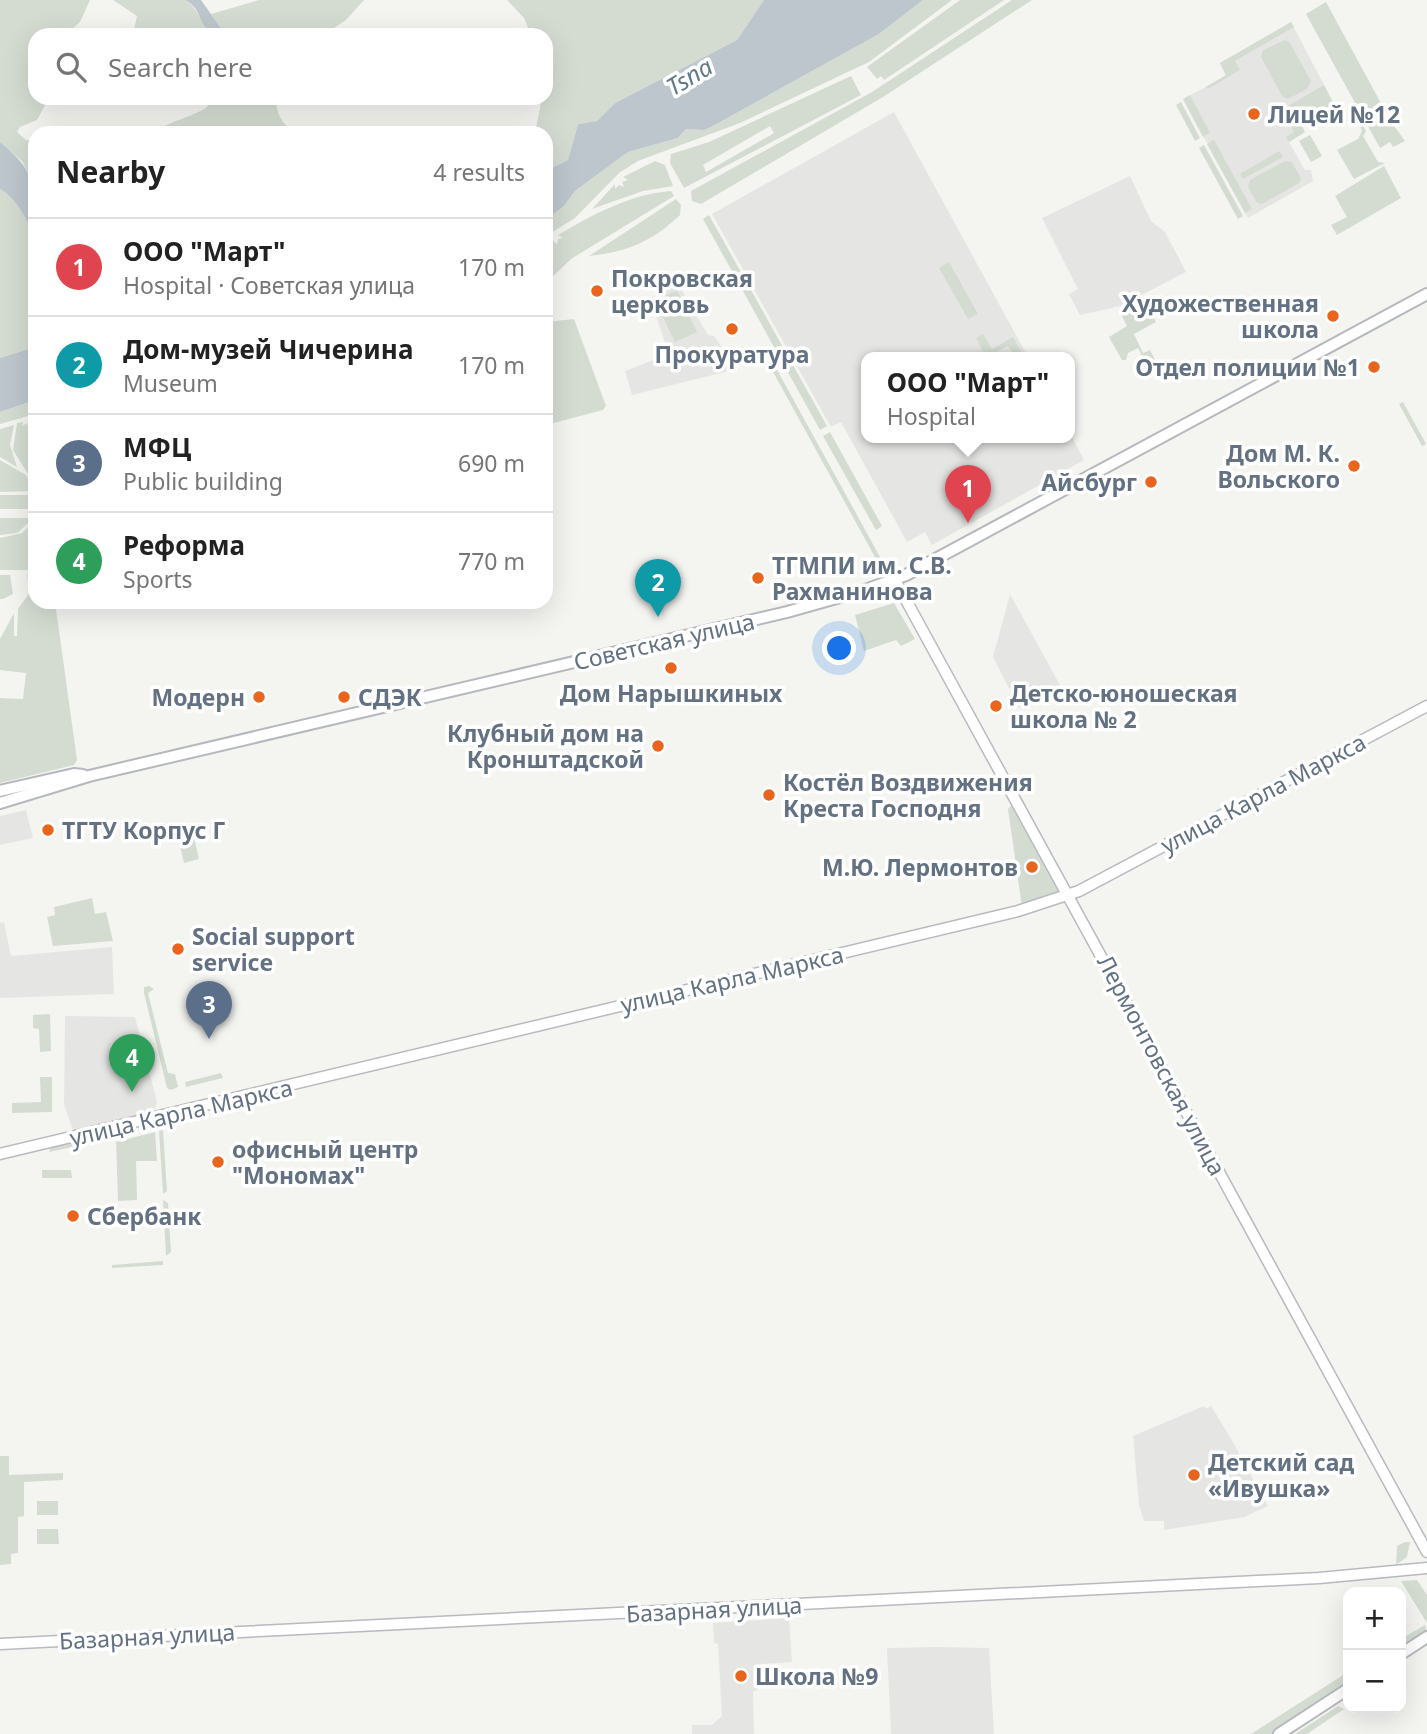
<!DOCTYPE html>
<html lang="en">
<head>
<meta charset="utf-8">
<style>
	:root { --surface:#fff; --page:#f2f2f2; --text:#222; --muted:#767676; --line:#e0e0e0; --accent:#d93025 }
	body { margin:0; font-family:"Noto Sans",sans-serif; background:var(--page); color:var(--text) }
	.controls { position:absolute; right:21px; bottom:21px; display:grid; overflow:hidden; border-radius:14px; box-shadow:0 7px 28px #0002 }
	.controls button { width:63px; height:63px; display:grid; place-items:center; padding:0; border:0; border-bottom:2px solid var(--line); background:var(--surface); color:var(--text); font:35px sans-serif }
	.you { position:absolute; left:840px; top:649px; width:24px; height:24px; margin:-18px; border:5px solid #fff; border-radius:50%; background:#1a73e8; box-shadow:0 0 0 10px #1a73e833 }
	.badge { display:grid; place-items:center; width:46px; height:46px; border-radius:50%; background:var(--accent); color:#fff; font-size:23px; font-weight:700 }
	.pin { position:absolute; translate:-50% -58px; filter:drop-shadow(0 2px 4px #0008) }
	.pin::after { content:''; position:absolute; top:37px; width:24px; height:21px; background:inherit; clip-path:polygon(0 0,100% 0,50% 100%) }
	.popup { position:absolute; left:861px; top:352px; width:214px; height:91px; box-sizing:border-box; display:grid; place-content:center; border-radius:14px; background:var(--surface); filter:drop-shadow(0 2px 5px #0005); font-size:23px; white-space:nowrap; color:var(--muted) }
	.popup b { font-size:26px; color:var(--text) }
	.popup::after { content:''; position:absolute; left:50%; top:100%; margin-left:-14px; border:14px solid transparent; border-top-color:var(--surface) }
	.list { margin:0; padding:0; list-style:none }
	h2 { display:flex; justify-content:space-between; align-items:center; height:91px; margin:0; padding:0 28px; font-size:30px }
	h2 small { font-size:23px; font-weight:400; color:var(--muted) }
	.list li { display:grid; grid-template-columns:46px 1fr auto; gap:21px; align-items:center; box-sizing:border-box; height:98px; padding:0 28px; border-top:2px solid var(--line) }
	.list b { display:block; font-size:26px; white-space:nowrap }
	.list p { margin:0; font-size:23px; white-space:nowrap; color:var(--muted) }
	.list em { font-size:23px; font-style:normal; color:var(--muted) }
	.icon { flex:none; width:38px; height:38px; fill:none; stroke:currentColor; stroke-width:2; stroke-linecap:round; stroke-linejoin:round }
	.map { position:relative; flex:none; width:1427px; height:1734px; overflow:hidden }
	.search { position:absolute; background:var(--surface); box-shadow:0 7px 28px #0002; left:28px; top:28px; width:525px; height:77px; display:flex; align-items:center; gap:18px; box-sizing:border-box; padding:0 24px; border-radius:21px; color:var(--muted); font-size:26px }
	.panel { position:absolute; background:var(--surface); box-shadow:0 7px 28px #0002; left:28px; top:126px; width:525px; height:483px; border-radius:21px }
	.map>svg:first-child { display:block }
	.built { fill:#e5e6e4 }
	.green { fill:#d4dcd2; fill-rule:evenodd }
	.water { fill:#bdc6cd }
	.lines { fill:none; stroke-linecap:round; stroke-linejoin:round }
	.secondary-casing { stroke:#b7babf; stroke-width:13 }
	.primary-casing { stroke:#b5b8bd; stroke-width:14 }
	.secondary { stroke:#fff; stroke-width:10 }
	.primary { stroke:#fff; stroke-width:10 }
	.poi-dot { fill:#e9651d; stroke:#fff; stroke-width:2.5 }
	.labels { text-anchor:middle; dominant-baseline:central; stroke-width:7; stroke-linejoin:round; paint-order:stroke }
	.poi-label { font-size:23px; font-weight:bold; fill:#637183; stroke:#fff; text-anchor:start }
	.street-label { font-size:23px; fill:#637183; stroke:#fff }
	.water-label { font-size:24px; font-style:italic; fill:#637987; stroke:#fff }
</style>
</head>
<body>
<div class="map">
<svg width="1427" height="1734" viewBox="0 0 1427 1734">
	<rect width="100%" height="100%" fill="#f4f5f1"/>
	<g class="built">
		<path d="M 1291,22 L 1334,104 L 1300,123 L 1305,132 L 1289,142 L 1305,170 L 1311,170 L 1313,181 L 1248,218 L 1183,99 L 1226,76 L 1220,63 Z"/>
		<path d="M 894,112 L 1028,357 L 866,357 L 866,437 L 1070,437 L 1070,433 L 1084,460 L 932,545 L 925,532 L 907,542 L 841,422 L 831,427 L 712,214 Z"/>
		<path d="M 1130,176 L 1151,221 L 1165,232 L 1186,272 L 1120,306 L 1080,315 L 1069,294 L 1078,289 L 1042,218 Z"/>
		<path d="M 678,284 L 708,335 L 714,336 L 737,369 L 632,395 L 625,371 L 669,354 L 650,298 Z"/>
		<path d="M 1010,594 L 1060,685 L 1058,692 L 1019,708 L 993,657 Z"/>
		<path d="M 26,810 L 33,838 L 0,845 L 0,816 Z"/>
		<path d="M 4,922 L 11,956 L 112,947 L 114,994 L 0,998 L 0,923 Z"/>
		<path d="M 65,1016 L 135,1017 L 157,1102 L 154,1112 L 73,1131 L 64,1104 Z"/>
		<path d="M 1204,1406 L 1206,1409 L 1211,1406 L 1230,1437 L 1268,1506 L 1244,1517 L 1164,1530 L 1164,1521 L 1144,1521 L 1139,1505 L 1133,1436 Z"/>
		<path d="M 789,1618 L 792,1662 L 761,1664 L 762,1687 L 753,1692 L 754,1734 L 692,1734 L 692,1725 L 712,1725 L 722,1716 L 718,1644 L 714,1643 L 713,1623 Z"/>
		<path d="M 936,1647 L 989,1648 L 994,1734 L 891,1734 L 887,1648 Z"/>
	</g>
	<g class="green">
		<path d="M 0,0 L 90,0 L 80,22 L 65,35 L 35,35 L 35,60 L 32,64 L 35,98 L 49,98 L 37,120 L 20,127 L 17,132 L 26,140 L 35,141 L 35,184 L 22,161 L 0,142 Z"/>
		<path d="M 113,0 L 185,0 C 198,7 202,26 216,35 L 133,35 L 137,16 Z"/>
		<path d="M 259,0 L 364,0 L 346,20 L 323,35 L 235,35 L 223,31 L 211,14 Z"/>
		<path d="M 507,0 L 764,0 L 737,40 L 615,103 L 597,121 L 578,124 L 568,160 L 546,171 L 546,133 L 535,133 L 542,98 L 546,98 L 546,35 L 531,35 L 524,18 Z"/>
		<path d="M 923,0 L 952,0 L 869,62 L 740,123 L 638,161 L 619,173 L 575,218 L 546,236 L 546,220 L 564,206 L 575,191 L 628,152 L 678,138 L 686,129 L 704,130 L 713,126 L 879,34 Z"/>
		<path d="M 960,0 L 1004,0 L 884,80 L 881,76 L 877,79 L 867,67 Z"/>
		<path d="M 1012,0 L 1032,0 L 883,97 L 701,204 L 692,201 L 691,191 L 872,92 Z"/>
		<path d="M 1326,2 L 1383,107 L 1378,111 L 1384,121 L 1389,119 L 1405,141 L 1393,147 L 1390,142 L 1380,148 L 1306,14 Z"/>
		<path d="M 1291,22 L 1294,27 L 1235,61 L 1240,70 L 1208,89 L 1206,87 L 1226,75 L 1220,63 Z"/>
		<path d="M 1285,40 L 1290,43 L 1311,81 L 1307,89 L 1288,99 L 1282,96 L 1261,57 L 1263,50 Z"/>
		<path d="M 851,76 L 861,95 L 684,188 L 670,163 L 671,154 L 709,142 ZM 770,126 L 774,133 L 706,172 L 703,165 Z"/>
		<path d="M 1324,85 L 1334,104 L 1300,123 L 1305,132 L 1289,142 L 1286,137 L 1294,132 L 1281,110 Z"/>
		<path d="M 1190,95 L 1210,133 L 1203,137 L 1183,99 Z"/>
		<path d="M 204,98 L 276,98 C 276,114 282,123 294,133 L 152,133 C 167,122 201,114 208,106 Z"/>
		<path d="M 1181,102 L 1200,138 L 1195,141 L 1176,105 Z"/>
		<path d="M 1352,107 L 1366,131 L 1363,136 L 1378,162 L 1385,163 L 1354,179 L 1337,150 L 1358,139 L 1362,131 Z"/>
		<path d="M 1310,135 L 1322,156 L 1311,162 L 1299,141 Z"/>
		<path d="M 1214,140 L 1252,209 L 1245,213 L 1207,144 Z"/>
		<path d="M 1204,145 L 1243,216 L 1238,219 L 1199,148 Z"/>
		<path d="M 1279,151 L 1283,157 L 1243,179 L 1240,174 Z"/>
		<path d="M 655,161 L 665,165 L 673,186 L 643,191 L 592,209 L 615,184 L 615,189 L 619,185 L 624,187 L 622,182 L 628,180 L 623,177 Z"/>
		<path d="M 1285,161 L 1292,162 L 1301,178 L 1299,183 L 1262,204 L 1257,203 L 1248,187 L 1250,180 Z"/>
		<path d="M 1384,166 L 1401,198 L 1337,235 L 1331,225 L 1347,217 L 1335,196 Z"/>
		<path d="M 0,189 C 16,197 31,225 35,243 L 35,347 L 0,358 Z"/>
		<path d="M 671,191 L 674,196 L 571,259 L 546,283 L 546,241 L 550,239 L 549,244 L 553,241 L 557,244 L 558,239 L 563,238 L 558,235 C 592,215 630,194 671,191 Z"/>
		<path d="M 676,199 L 681,205 L 680,215 C 652,242 626,252 589,256 Z"/>
		<path d="M 709,215 L 827,426 L 820,430 L 703,219 Z"/>
		<path d="M 949,262 L 978,314 L 968,319 L 939,268 Z"/>
		<path d="M 677,290 L 697,332 L 675,342 L 655,301 Z"/>
		<path d="M 1145,301 L 1156,322 L 1134,334 L 1143,353 L 1150,350 L 1155,360 L 1146,364 L 1138,348 L 1128,353 L 1126,360 L 1122,360 L 1109,337 L 1127,326 L 1121,314 Z"/>
		<path d="M 574,319 L 606,406 L 603,410 L 546,425 L 546,322 Z"/>
		<path d="M 983,334 L 992,349 L 1013,337 L 1023,355 L 1009,357 L 1013,354 L 1008,346 L 986,357 L 976,338 Z"/>
		<path d="M 776,368 L 885,566 L 881,568 L 772,370 Z"/>
		<path d="M 35,400 L 35,414 L 0,424 L 0,412 Z"/>
		<path d="M 1403,402 L 1426,444 L 1422,446 L 1399,404 Z"/>
		<path d="M 23,422 L 22,426 L 27,423 L 29,428 L 32,422 L 35,424 L 35,485 L 13,450 L 17,423 Z"/>
		<path d="M 14,425 L 10,445 L 17,467 L 0,457 L 0,429 Z"/>
		<path d="M 830,432 L 882,526 L 876,530 L 823,436 Z"/>
		<path d="M 0,460 L 26,475 L 35,491 L 0,492 Z"/>
		<rect x="0" y="495" width="35" height="14"/>
		<path d="M 0,518 L 34,518 L 17,533 L 0,535 Z"/>
		<path d="M 35,520 L 32,570 L 0,570 L 0,538 L 22,533 Z"/>
		<path d="M 0,575 L 10,575 L 13,594 L 3,599 L 0,599 Z"/>
		<path d="M 27,575 L 32,575 L 35,580 L 35,602 L 55,602 L 77,760 L 74,765 L 0,783 L 0,698 L 23,699 L 26,673 L 0,670 L 0,639 L 14,613 L 14,636 L 17,636 L 18,609 L 30,592 Z"/>
		<path d="M 894,603 L 915,639 L 901,646 L 896,640 L 864,651 L 855,615 Z"/>
		<path d="M 1013,803 L 1063,891 L 1022,907 L 1008,809 Z"/>
		<path d="M 191,825 L 199,859 L 184,863 L 176,829 Z"/>
		<path d="M 92,898 L 95,914 L 106,912 L 113,941 L 53,946 L 47,917 L 55,915 L 54,907 Z"/>
		<path d="M 149,986 L 154,989 L 148,993 L 168,1073 L 175,1074 L 178,1087 L 171,1090 L 167,1088 L 144,993 L 144,987 Z"/>
		<path d="M 50,1014 L 51,1051 L 40,1052 L 39,1029 L 33,1028 L 33,1015 Z"/>
		<path d="M 221,1073 L 223,1078 L 186,1087 L 185,1082 Z"/>
		<path d="M 40,1077 L 52,1077 L 52,1112 L 12,1113 L 12,1103 L 41,1102 Z"/>
		<path d="M 163,1130 L 167,1191 L 163,1194 L 159,1131 Z"/>
		<path d="M 155,1132 L 157,1161 L 136,1161 L 137,1200 L 118,1201 L 116,1142 Z"/>
		<path d="M 107,1136 L 111,1139 L 49,1152 L 51,1147 Z"/>
		<path d="M 42,1170 L 71,1170 L 72,1178 L 42,1178 Z"/>
		<path d="M 163,1200 L 168,1203 L 171,1252 L 166,1256 Z"/>
		<path d="M 163,1261 L 163,1265 L 112,1268 L 112,1265 Z"/>
		<path d="M 0,1456 L 9,1456 L 9,1475 L 63,1473 L 63,1480 L 24,1482 L 24,1516 L 18,1517 L 18,1553 L 11,1554 L 11,1564 L 0,1565 Z"/>
		<rect x="37" y="1501" width="21" height="14"/>
		<path d="M 37,1529 L 58,1529 L 59,1544 L 37,1544 Z"/>
		<path d="M 1405,1542 L 1410,1542 L 1407,1557 L 1396,1565 L 1397,1546 Z"/>
		<path d="M 1417,1580 L 1427,1595 L 1427,1623 L 1401,1581 Z"/>
		<path d="M 1425,1625 L 1427,1631 L 1401,1648 L 1401,1639 Z"/>
		<path d="M 1348,1672 L 1348,1683 L 1272,1734 L 1251,1734 Z"/>
		<path d="M 1338,1706 L 1344,1709 L 1307,1734 L 1295,1734 Z"/>
	</g>
	<g class="water">
		<path d="M 185,0 L 201,0 L 223,31 L 235,35 C 190,35 210,13 185,0 Z"/>
		<path d="M 764,0 L 923,0 L 879,34 L 713,126 L 704,130 L 686,129 L 678,138 L 628,152 L 575,191 L 564,206 L 546,220 L 546,171 L 568,160 L 578,124 L 597,121 L 615,103 L 737,40 Z"/>
		<path d="M 0,142 C 42,177 35,191 35,243 C 31,225 16,197 0,189 Z"/>
		<path d="M 35,347 L 35,400 L 0,412 L 0,358 Z"/>
	</g>
	<g class="lines">
		<defs>
			<g id="secondary">
				<path d="M 895,580 L 1427,1552"/>
				<path d="M 0,1154 L 1018,911 L 1079,891 L 1427,706"/>
				<path d="M 0,1644 L 1319,1578 L 1427,1568"/>
			</g>
			<g id="primary">
				<path d="M 0,791 L 74,774 L 83,775"/>
				<path d="M 0,803 L 89,776 L 787,612 L 865,590 L 906,575 L 1427,294"/>
				<path d="M 1401,1654 L 1427,1637"/>
				<path d="M 1279,1734 L 1348,1689"/>
			</g>
		</defs>
		<use href="#secondary" class="secondary-casing"/>
		<use href="#primary" class="primary-casing"/>
		<use href="#secondary" class="secondary"/>
		<use href="#primary" class="primary"/>
	</g>
	<g class="poi-dot">
		<circle cx="1254" cy="114" r="7"/>
		<circle cx="597" cy="291" r="7"/>
		<circle cx="1333" cy="316" r="7"/>
		<circle cx="732" cy="329" r="7"/>
		<circle cx="1374" cy="367" r="7"/>
		<circle cx="1354" cy="466" r="7"/>
		<circle cx="1151" cy="482" r="7"/>
		<circle cx="758" cy="578" r="7"/>
		<circle cx="671" cy="668" r="7"/>
		<circle cx="259" cy="697" r="7"/>
		<circle cx="344" cy="697" r="7"/>
		<circle cx="996" cy="706" r="7"/>
		<circle cx="658" cy="746" r="7"/>
		<circle cx="769" cy="795" r="7"/>
		<circle cx="48" cy="830" r="7"/>
		<circle cx="1032" cy="867" r="7"/>
		<circle cx="178" cy="949" r="7"/>
		<circle cx="218" cy="1162" r="7"/>
		<circle cx="73" cy="1216" r="7"/>
		<circle cx="1194" cy="1475" r="7"/>
		<circle cx="741" cy="1676" r="7"/>
	</g>
	<g class="labels">
		<g class="poi-label">
			<text x="1268" y="114">Лицей №12</text>
			<text x="611" y="278">Покровская<tspan x="611" dy="26">церковь</tspan></text>
			<text x="1319" y="303" text-anchor="end">Художественная<tspan x="1319" dy="26">школа</tspan></text>
			<text x="732" y="354" text-anchor="middle">Прокуратура</text>
			<text x="1360" y="367" text-anchor="end">Отдел полиции №1</text>
			<text x="1340" y="453" text-anchor="end">Дом М. К.<tspan x="1340" dy="26">Вольского</tspan></text>
			<text x="1137" y="482" text-anchor="end">Айсбург</text>
			<text x="772" y="565">ТГМПИ им. С.В.<tspan x="772" dy="26">Рахманинова</tspan></text>
			<text x="671" y="693" text-anchor="middle">Дом Нарышкиных</text>
			<text x="1010" y="693">Детско-юношеская<tspan x="1010" dy="26">школа № 2</tspan></text>
			<text x="245" y="697" text-anchor="end">Модерн</text>
			<text x="358" y="697">СДЭК</text>
			<text x="644" y="733" text-anchor="end">Клубный дом на<tspan x="644" dy="26">Кронштадской</tspan></text>
			<text x="783" y="782">Костёл Воздвижения<tspan x="783" dy="26">Креста Господня</tspan></text>
			<text x="62" y="830">ТГТУ Корпус Г</text>
			<text x="1018" y="867" text-anchor="end">М.Ю. Лермонтов</text>
			<text x="192" y="936">Social support<tspan x="192" dy="26">service</tspan></text>
			<text x="232" y="1149">офисный центр<tspan x="232" dy="26">"Мономах"</tspan></text>
			<text x="87" y="1216">Сбербанк</text>
			<text x="1208" y="1462">Детский сад<tspan x="1208" dy="26">«Ивушка»</tspan></text>
			<text x="755" y="1676">Школа №9</text>
		</g>
		<g class="street-label">
			<text transform="translate(664 641) rotate(-13)">Советская улица</text>
			<text transform="translate(1263 793) rotate(-28)">улица Карла Маркса</text>
			<text transform="translate(732 979) rotate(-13)">улица Карла Маркса</text>
			<text transform="translate(1162 1065) rotate(62)">Лермонтовская улица</text>
			<text transform="translate(181 1112) rotate(-13)">улица Карла Маркса</text>
			<text transform="translate(714 1609) rotate(-3)">Базарная улица</text>
			<text transform="translate(147 1636) rotate(-3)">Базарная улица</text>
		</g>
		<g class="water-label">
			<text transform="translate(689 76) rotate(-31)">Tsna</text>
		</g>
	</g>
</svg>
<div class="controls">
<button>+</button>
<button>−</button>
</div>
<div class="you"></div>
<div class="pin badge" style="left:968px;top:523px;background:#e0444e">1</div>
<div class="popup"><b>ООО &quot;Март&quot;</b>Hospital</div>
<div class="pin badge" style="left:658px;top:617px;background:#0f9aa8">2</div>
<div class="pin badge" style="left:209px;top:1039px;background:#5c6f8a">3</div>
<div class="pin badge" style="left:132px;top:1092px;background:#2e9e5b">4</div>
<div class="search"><svg class="icon" aria-label="search" viewBox="0 0 24 24"><circle cx="10" cy="10" r="6"/><path d="M15 15l6 6"/></svg>Search here</div>
<section class="panel">
<h2>Nearby<small>4 results</small></h2>
<ul class="list">
<li><span class="badge" style="background:#e0444e">1</span><div><b>ООО &quot;Март&quot;</b><p>Hospital · Советская улица</p></div><em>170 m</em></li>
<li><span class="badge" style="background:#0f9aa8">2</span><div><b>Дом-музей Чичерина</b><p>Museum</p></div><em>170 m</em></li>
<li><span class="badge" style="background:#5c6f8a">3</span><div><b>МФЦ</b><p>Public building</p></div><em>690 m</em></li>
<li><span class="badge" style="background:#2e9e5b">4</span><div><b>Реформа</b><p>Sports</p></div><em>770 m</em></li>
</ul>
</section>
</div>
</body>
</html>
